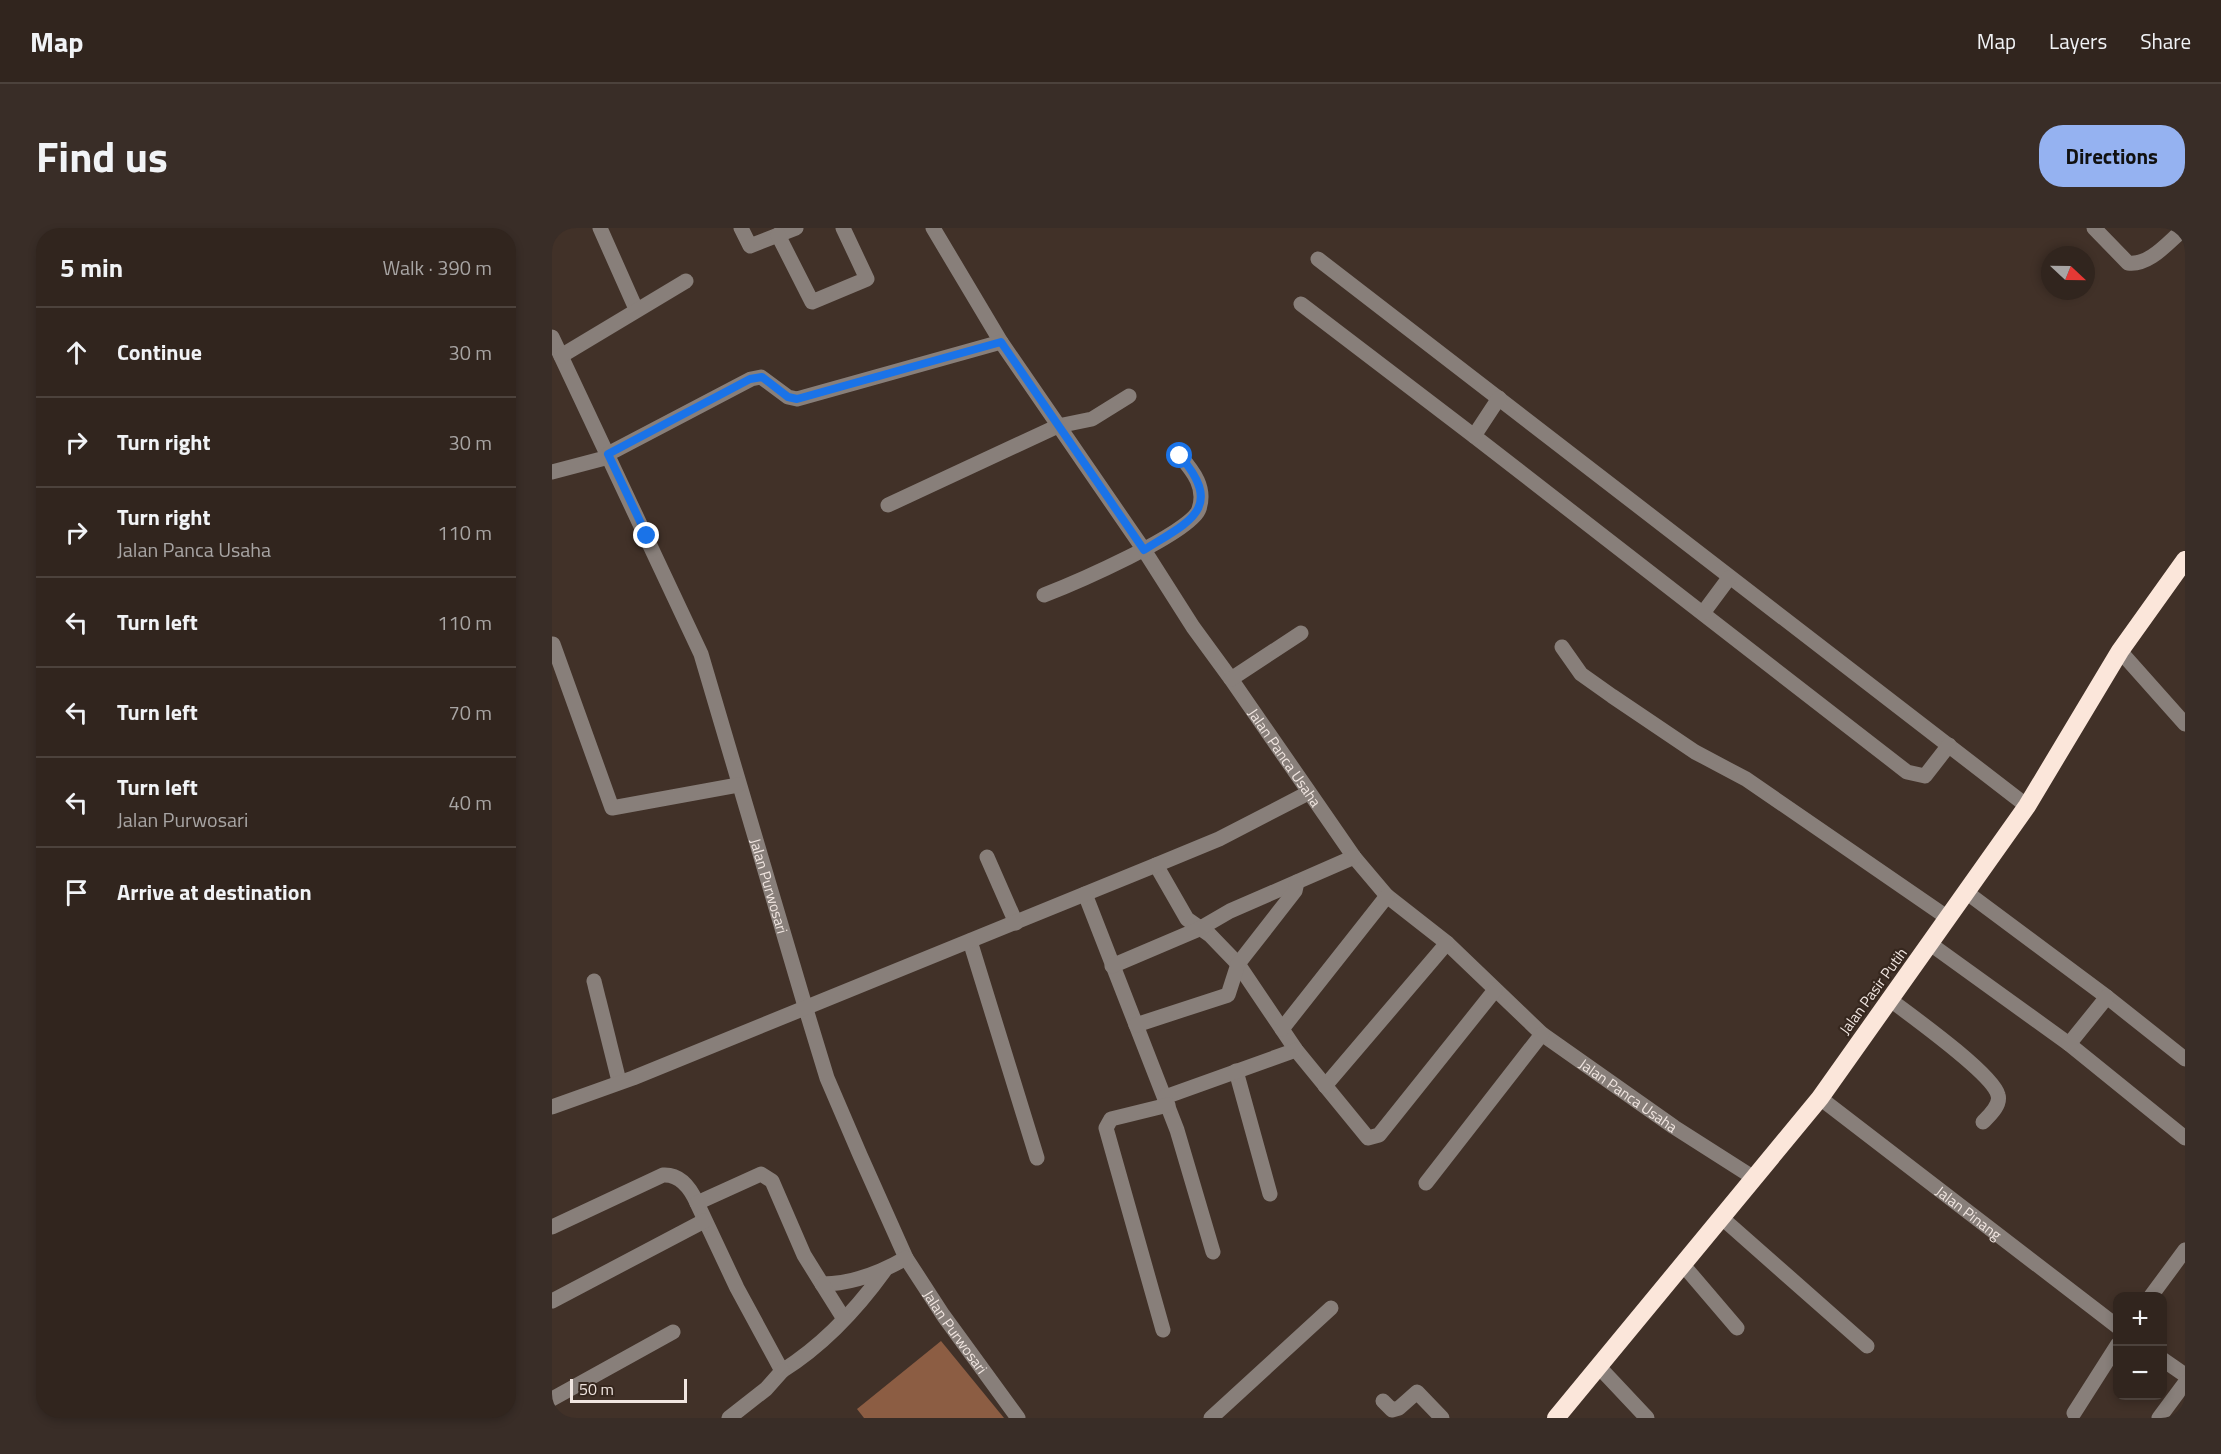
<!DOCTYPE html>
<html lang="en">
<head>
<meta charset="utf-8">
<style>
	:root { --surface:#31251e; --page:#392d27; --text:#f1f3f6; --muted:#a8a5a4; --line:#4c423c; --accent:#95b2f1 }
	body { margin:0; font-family:"Titillium Web",sans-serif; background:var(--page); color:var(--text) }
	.controls { position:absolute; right:18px; bottom:18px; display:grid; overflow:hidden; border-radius:12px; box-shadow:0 3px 9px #0003 }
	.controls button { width:54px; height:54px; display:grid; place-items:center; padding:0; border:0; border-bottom:2px solid var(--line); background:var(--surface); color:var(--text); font:30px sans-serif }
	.compass { position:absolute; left:1489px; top:18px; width:54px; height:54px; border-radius:50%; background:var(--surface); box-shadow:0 3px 9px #0003; rotate:112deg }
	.scale { position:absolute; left:18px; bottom:15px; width:117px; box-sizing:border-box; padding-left:6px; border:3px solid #f1e6e1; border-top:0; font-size:16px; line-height:21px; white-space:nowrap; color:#f1e6e1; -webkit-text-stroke:4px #36271e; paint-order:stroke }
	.stop { position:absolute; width:18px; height:18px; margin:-14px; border:4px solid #1a73e8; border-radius:50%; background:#fff }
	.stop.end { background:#1a73e8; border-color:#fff; box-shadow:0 2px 6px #0008 }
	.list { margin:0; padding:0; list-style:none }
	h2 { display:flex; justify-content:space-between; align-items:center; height:78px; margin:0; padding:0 24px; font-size:26px }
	h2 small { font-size:20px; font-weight:400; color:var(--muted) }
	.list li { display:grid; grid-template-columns:39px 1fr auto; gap:18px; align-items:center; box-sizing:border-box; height:90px; padding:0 24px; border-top:2px solid var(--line) }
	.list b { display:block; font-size:22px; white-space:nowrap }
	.list p { margin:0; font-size:20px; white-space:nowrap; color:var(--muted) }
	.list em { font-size:20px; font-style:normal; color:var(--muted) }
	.icon { flex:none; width:33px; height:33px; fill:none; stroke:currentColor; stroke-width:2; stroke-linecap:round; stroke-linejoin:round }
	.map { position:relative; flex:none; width:1633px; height:1190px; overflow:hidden; border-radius:24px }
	header { display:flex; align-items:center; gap:36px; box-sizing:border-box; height:84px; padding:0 30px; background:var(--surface); border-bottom:2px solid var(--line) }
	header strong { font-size:28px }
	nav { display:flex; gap:33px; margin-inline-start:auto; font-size:21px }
	.intro { display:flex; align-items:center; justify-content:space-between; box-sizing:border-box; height:144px; padding:0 36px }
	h1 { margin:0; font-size:42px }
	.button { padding:15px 27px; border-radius:24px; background:var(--accent); color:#111; font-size:21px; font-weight:700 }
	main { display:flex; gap:36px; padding:0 36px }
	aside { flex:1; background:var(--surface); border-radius:24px; box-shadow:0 3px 9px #0003 }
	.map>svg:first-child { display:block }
	.building { fill:#8c5d43 }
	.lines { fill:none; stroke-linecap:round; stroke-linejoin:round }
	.minor { stroke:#887f7a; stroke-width:15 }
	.highway { stroke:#fbe6da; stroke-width:18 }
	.route { stroke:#1a73e8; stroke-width:8 }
	.labels { text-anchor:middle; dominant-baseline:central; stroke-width:4.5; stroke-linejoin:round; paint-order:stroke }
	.street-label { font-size:15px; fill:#f1e6e1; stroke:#36271e }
</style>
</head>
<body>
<header>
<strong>Map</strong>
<nav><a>Map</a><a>Layers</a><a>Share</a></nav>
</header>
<div class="intro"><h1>Find us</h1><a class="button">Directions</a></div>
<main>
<aside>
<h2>5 min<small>Walk · 390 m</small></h2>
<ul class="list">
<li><svg class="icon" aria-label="ahead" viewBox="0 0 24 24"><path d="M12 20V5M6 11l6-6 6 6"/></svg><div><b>Continue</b></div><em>30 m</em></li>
<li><svg class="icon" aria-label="right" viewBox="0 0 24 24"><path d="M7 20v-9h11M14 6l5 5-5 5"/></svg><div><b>Turn right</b></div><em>30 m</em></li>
<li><svg class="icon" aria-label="right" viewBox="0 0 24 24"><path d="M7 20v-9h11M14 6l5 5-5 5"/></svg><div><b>Turn right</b><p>Jalan Panca Usaha</p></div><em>110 m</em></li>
<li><svg class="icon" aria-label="left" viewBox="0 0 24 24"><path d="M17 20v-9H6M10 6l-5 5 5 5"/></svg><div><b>Turn left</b></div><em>110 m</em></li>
<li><svg class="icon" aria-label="left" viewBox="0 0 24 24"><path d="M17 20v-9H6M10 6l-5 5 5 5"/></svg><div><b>Turn left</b></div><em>70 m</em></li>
<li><svg class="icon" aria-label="left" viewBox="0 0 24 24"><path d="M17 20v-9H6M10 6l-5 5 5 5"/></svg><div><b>Turn left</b><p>Jalan Purwosari</p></div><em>40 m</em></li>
<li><svg class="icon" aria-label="arrive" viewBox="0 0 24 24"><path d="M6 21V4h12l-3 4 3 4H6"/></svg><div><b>Arrive at destination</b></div></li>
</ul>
</aside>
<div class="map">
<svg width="1633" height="1190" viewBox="0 0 1633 1190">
	<rect width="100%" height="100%" fill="#413128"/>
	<path class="building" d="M 389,1113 L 452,1190 L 312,1190 L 305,1181 Z"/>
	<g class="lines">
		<g class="minor">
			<path d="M 48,0 L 84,81"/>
			<path d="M 189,0 L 198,18 L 244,0"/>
			<path id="s1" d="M 381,0 L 449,114 L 592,322 L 641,399 L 679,451 L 802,629 L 835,668 L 895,715 L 990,806 L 1122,899 L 1202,950"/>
			<path d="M 1542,0 L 1576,35 C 1598,38 1617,13 1633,0"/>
			<path d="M 226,7 L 260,74 L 315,51 L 291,0"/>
			<path d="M 766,31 L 1475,578"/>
			<path d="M 749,76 L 922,208 L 1355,544 L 1373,548 L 1397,517"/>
			<path id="s2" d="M 0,109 L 149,426 L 253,778 L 275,850 L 308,927 L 354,1030 L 391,1087 L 466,1190"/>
			<path d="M 9,128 L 134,53"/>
			<path d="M 922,208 L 947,170"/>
			<path d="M 56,226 L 199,151 L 209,149 L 236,169 L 245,171 L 449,114"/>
			<path d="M 0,244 L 57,229"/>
			<path d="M 336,277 L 506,198 L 540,191 L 577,168"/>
			<path d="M 492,367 C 518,357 640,305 647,281 C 654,260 642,244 628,228"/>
			<path d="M 1151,385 L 1177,350"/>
			<path d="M 1,416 L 60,580 L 186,557"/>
			<path d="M 1010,419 L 1029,446 L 1060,468 L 1143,524 L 1194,551 L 1396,690"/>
			<path d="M 1568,423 L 1633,496"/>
			<path d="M 679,451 L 749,405"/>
			<path d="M 435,629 L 464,695"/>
			<path d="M 604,637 L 635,691 L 658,707 L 686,736 L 744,822 L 816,910 L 827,907 L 943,762"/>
			<path d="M 1414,664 L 1555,769 L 1633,831"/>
			<path d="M 533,666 L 625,902 L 661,1024"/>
			<path d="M 418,713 L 485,930"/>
			<path d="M 1377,715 L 1517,816 L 1633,910"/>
			<path d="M 560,738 L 647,701 L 678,683 L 802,629"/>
			<path d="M 42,753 L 67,853"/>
			<path d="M 1337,771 C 1357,786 1441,846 1446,867 C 1449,877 1438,887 1431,894"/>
			<path d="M 584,797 L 676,767 L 686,736 L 743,663 L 745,654"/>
			<path d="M 730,801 L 835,668"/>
			<path d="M 1517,816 L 1555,769"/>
			<path d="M 684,843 L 718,966"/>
			<path d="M 773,858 L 895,715"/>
			<path d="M 613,869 L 744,822"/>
			<path id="s3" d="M 1268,870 L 1566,1099"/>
			<path d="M 0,879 L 81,850 L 604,637 L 667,611 L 756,565"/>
			<path d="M 874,955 L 990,806"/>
			<path d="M 1170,990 L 1315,1118"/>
			<path d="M 0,999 L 111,947 C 128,946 138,959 145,975"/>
			<path d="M 1132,1038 L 1185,1100"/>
			<path d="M 333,1042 C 305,1081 270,1118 230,1143 L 185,1060 L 145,975 L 209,946 L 220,953 L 252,1027 L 270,1056 C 300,1056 328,1045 354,1030"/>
			<path d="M 270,1056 L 292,1091"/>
			<path d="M 1599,1068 L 1633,1022"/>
			<path d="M 0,1073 L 152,993"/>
			<path d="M 611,1102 L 554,900 L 559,891 L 616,877"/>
			<path d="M 1610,1131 L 1633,1147"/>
			<path d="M 1048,1140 L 1095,1190"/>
			<path d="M 0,1171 L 121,1104"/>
			<path d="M 831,1173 L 840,1182 L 847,1180 L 865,1164 L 890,1190"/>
			<path d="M 1522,1185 L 1566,1116"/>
			<path d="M 177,1190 L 214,1161 L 230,1143"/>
			<path d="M 659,1190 L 779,1080"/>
			<path d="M 1607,1190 L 1633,1155"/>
		</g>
		<path class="highway" d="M 1004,1190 L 1268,870 L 1475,578 L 1568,423 L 1633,332"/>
	</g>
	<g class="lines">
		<path class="route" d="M 95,308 L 56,226 L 198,151 L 210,149 L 236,169 L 245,171 L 449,114 L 592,322 C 636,294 674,281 628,228"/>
	</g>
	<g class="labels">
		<g class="street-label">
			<text stroke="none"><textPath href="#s1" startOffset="636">Jalan Panca Usaha</textPath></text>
			<text stroke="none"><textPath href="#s2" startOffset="592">Jalan Purwosari</textPath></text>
			<text transform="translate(1321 763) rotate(-54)">Jalan Pasir Putih</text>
			<text stroke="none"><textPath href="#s1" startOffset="1122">Jalan Panca Usaha</textPath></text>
			<text stroke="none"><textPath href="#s3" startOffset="188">Jalan Pinang</textPath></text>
			<text stroke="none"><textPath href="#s2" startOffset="1078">Jalan Purwosari</textPath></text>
		</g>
	</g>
</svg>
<div class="controls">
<button>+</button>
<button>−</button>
</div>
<svg class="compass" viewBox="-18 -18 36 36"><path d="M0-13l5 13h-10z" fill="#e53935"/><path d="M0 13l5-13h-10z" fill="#a8a5a4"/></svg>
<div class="scale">50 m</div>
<div class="stop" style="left:628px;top:228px"></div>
<div class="stop end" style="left:95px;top:308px"></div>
</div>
</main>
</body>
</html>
